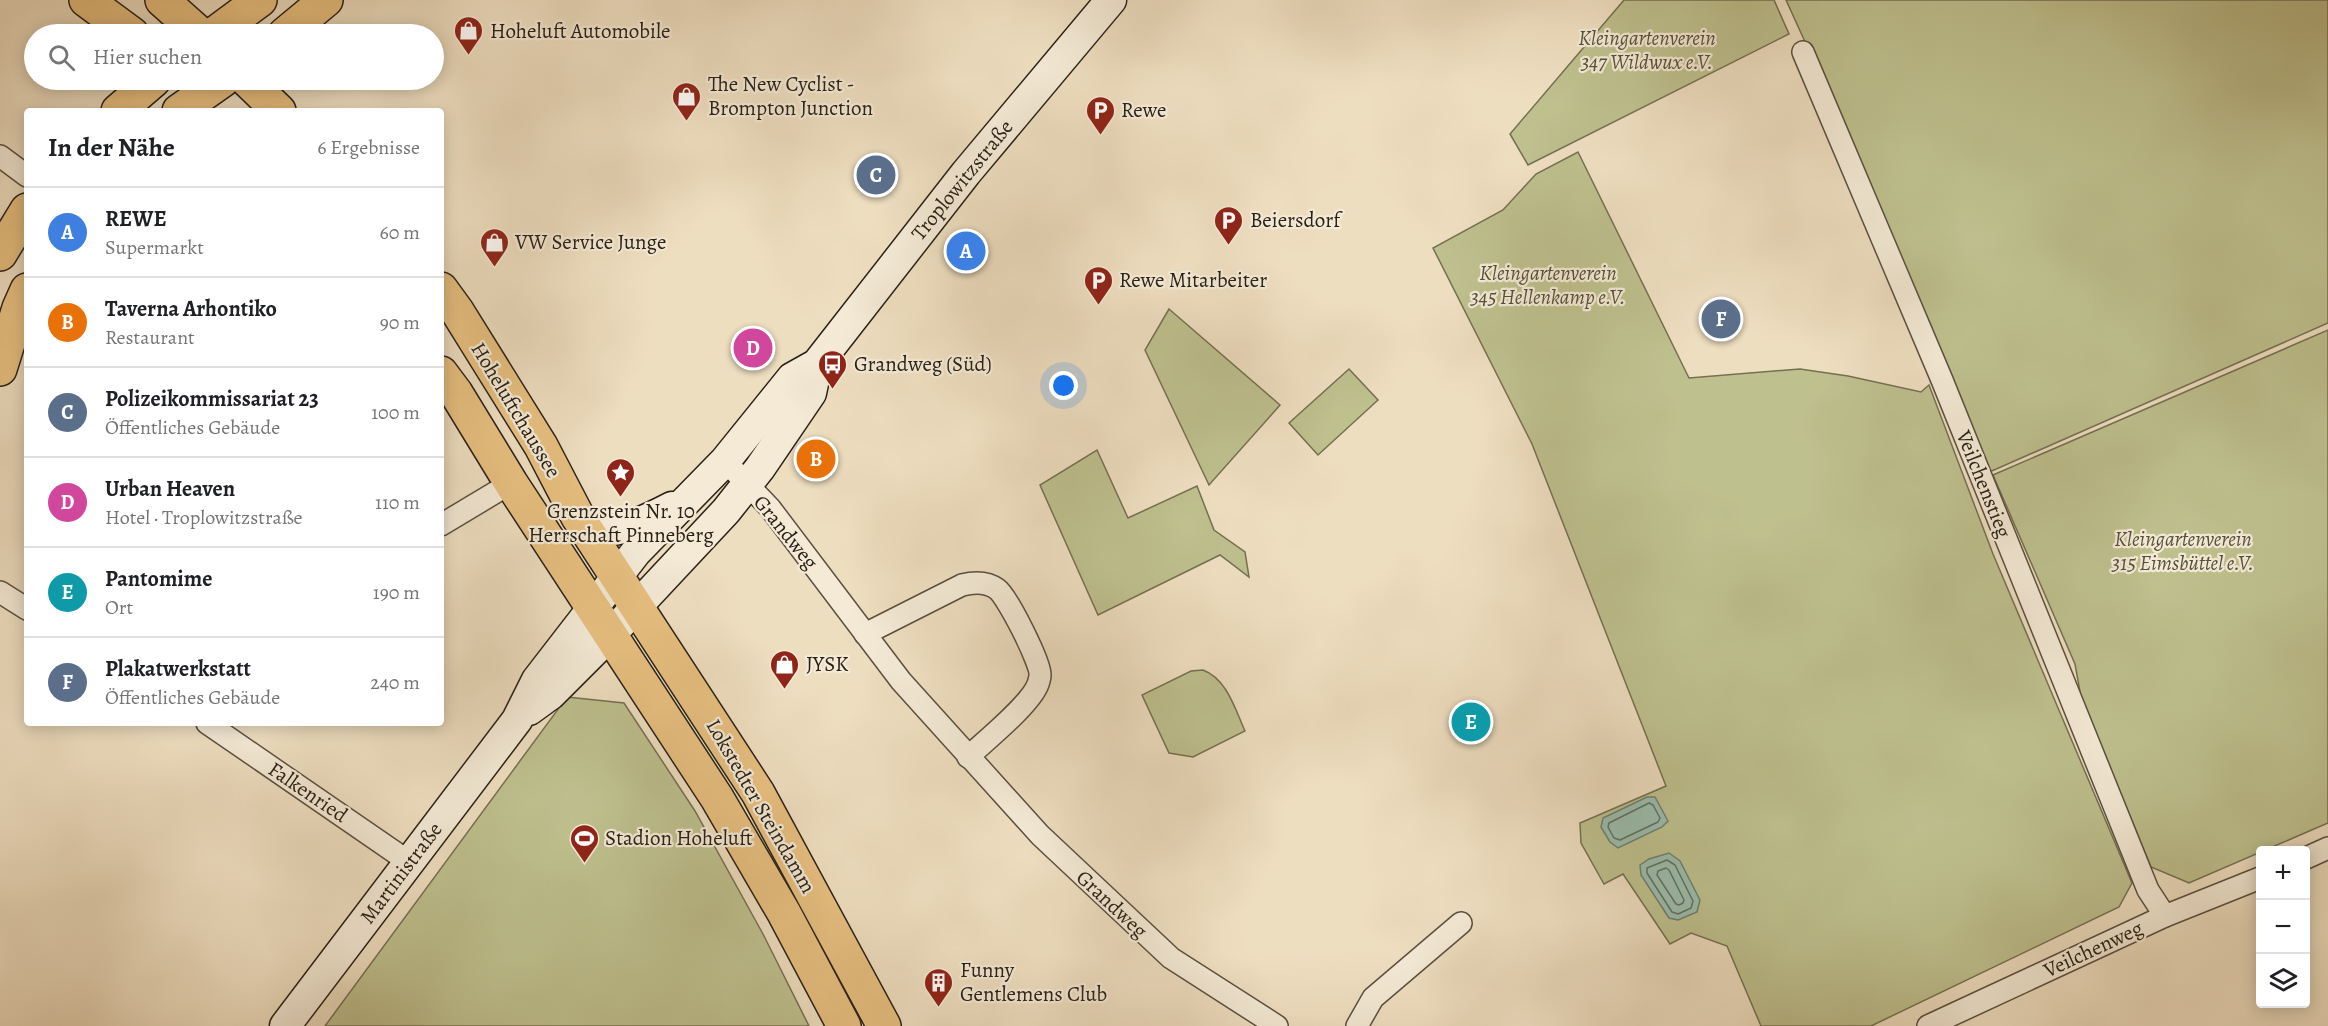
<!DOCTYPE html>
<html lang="de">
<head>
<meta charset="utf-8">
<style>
	:root { --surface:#fff; --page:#f2f2f2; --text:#202124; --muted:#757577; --line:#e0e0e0; --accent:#2563eb }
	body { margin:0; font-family:Alegreya,serif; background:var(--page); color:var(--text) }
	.controls { position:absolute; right:18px; bottom:18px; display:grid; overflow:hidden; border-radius:6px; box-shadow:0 3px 15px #0003 }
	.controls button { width:54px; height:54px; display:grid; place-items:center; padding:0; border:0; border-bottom:2px solid var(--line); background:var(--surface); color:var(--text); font:30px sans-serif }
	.you { position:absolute; left:1064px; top:386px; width:21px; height:21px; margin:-15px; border:4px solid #fff; border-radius:50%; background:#1a73e8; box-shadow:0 0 0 9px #1a73e833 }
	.badge { display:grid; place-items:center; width:39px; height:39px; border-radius:50%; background:var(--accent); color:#fff; font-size:20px; font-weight:700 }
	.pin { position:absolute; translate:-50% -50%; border:3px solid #fff; box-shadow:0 2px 6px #0006 }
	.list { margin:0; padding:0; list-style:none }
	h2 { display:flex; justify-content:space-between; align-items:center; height:78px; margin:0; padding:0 24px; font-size:26px }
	h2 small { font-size:20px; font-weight:400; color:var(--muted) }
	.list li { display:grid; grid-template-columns:39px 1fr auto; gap:18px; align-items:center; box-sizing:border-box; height:90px; padding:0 24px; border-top:2px solid var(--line) }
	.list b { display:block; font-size:22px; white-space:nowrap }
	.list p { margin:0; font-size:20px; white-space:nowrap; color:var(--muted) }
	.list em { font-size:20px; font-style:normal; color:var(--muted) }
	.icon { flex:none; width:33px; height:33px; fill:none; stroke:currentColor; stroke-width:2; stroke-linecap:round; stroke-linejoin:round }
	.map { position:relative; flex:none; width:2328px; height:1026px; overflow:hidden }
	.search { position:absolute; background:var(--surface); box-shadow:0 3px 15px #0003; left:24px; top:24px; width:420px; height:66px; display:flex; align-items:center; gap:15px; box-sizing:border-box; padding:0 21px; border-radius:33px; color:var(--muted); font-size:22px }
	.panel { position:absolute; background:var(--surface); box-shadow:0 3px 15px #0003; left:24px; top:108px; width:420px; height:618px; border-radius:6px }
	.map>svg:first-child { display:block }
	.green { fill:#bec08e; stroke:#747052; stroke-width:1.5 }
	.water { fill:#9abdad; stroke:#6d7f71; stroke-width:1.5 }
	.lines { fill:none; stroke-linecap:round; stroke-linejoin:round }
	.shore { stroke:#626f62; stroke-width:1.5 }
	.street-casing { stroke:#5a5041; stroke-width:24 }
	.secondary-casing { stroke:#292117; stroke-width:33 }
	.primary-casing { stroke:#292117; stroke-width:36 }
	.street { stroke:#f4ead6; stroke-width:21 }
	.secondary { stroke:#f4ead6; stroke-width:30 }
	.primary { stroke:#e7bf80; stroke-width:33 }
	.labels { text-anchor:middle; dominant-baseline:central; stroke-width:4.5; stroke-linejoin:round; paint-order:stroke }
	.poi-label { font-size:21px; fill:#292117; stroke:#f4ead6; text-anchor:start }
	.park-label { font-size:21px; font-style:italic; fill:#56513b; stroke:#f4ead6 }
	.street-label { font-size:21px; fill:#292117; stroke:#f4ead6 }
</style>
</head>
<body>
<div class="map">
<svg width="2328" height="1026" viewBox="0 0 2328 1026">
	<rect width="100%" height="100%" fill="#eedec0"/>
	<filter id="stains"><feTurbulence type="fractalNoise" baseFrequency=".00333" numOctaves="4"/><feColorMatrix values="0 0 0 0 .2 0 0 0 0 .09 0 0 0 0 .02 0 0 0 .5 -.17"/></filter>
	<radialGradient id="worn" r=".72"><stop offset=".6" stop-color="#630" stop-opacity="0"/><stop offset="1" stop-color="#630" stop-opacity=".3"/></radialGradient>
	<g class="green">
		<path d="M 1624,0 L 1774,0 L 1789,34 L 1528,165 L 1510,134 Z"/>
		<path d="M 1786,0 L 2328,0 L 2328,323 L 1985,474 L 1811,55 Z"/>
		<path d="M 1578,152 L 1689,378 L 1800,369 L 1848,376 L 1921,392 L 1929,385 L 1993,554 L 2132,883 L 2119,907 L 1871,1026 L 1761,1026 L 1727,946 L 1691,933 L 1670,944 L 1623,874 L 1604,884 L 1581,843 L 1580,823 L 1666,786 L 1532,444 L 1433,248 L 1503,210 L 1536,174 Z"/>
		<path d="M 1169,309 L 1280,405 L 1209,485 L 1145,350 Z"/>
		<path d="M 2328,330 L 2328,823 L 2189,883 L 2151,867 L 2081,697 L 2075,664 L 1993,475 Z"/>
		<path d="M 1349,369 L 1378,400 L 1318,455 L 1289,423 Z"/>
		<path d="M 1097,450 L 1128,518 L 1197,486 L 1214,530 L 1245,552 L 1249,577 L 1220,555 L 1098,615 L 1040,485 Z"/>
		<path d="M 1203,670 C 1227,679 1235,709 1245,731 L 1193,757 L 1169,753 L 1142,695 L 1191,671 Z"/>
		<path d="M 567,697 L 624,703 L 695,811 L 763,934 L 809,1026 L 325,1026 Z"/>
	</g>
	<g class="water">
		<path d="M 1647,797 L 1655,797 L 1668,821 L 1662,827 L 1618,848 L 1610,842 L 1601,827 L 1603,818 Z"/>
		<path d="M 1669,853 L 1680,861 L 1700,900 L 1697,912 L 1678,920 L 1669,918 L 1641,875 L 1640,865 L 1649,859 Z"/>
	</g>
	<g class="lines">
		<g class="shore">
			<path d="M 1649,803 L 1653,805 L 1660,818 L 1658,822 L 1620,840 L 1614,838 L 1608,827 L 1609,823 Z"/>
			<path d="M 1667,860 L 1675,865 L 1693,901 L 1691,908 L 1678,914 L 1672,912 L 1647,873 L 1647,868 Z"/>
			<path d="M 1666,868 L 1669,870 L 1684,900 L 1683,903 L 1679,905 L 1676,904 L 1657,875 L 1658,871 Z"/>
		</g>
		<defs>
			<g id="street">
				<path d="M 1803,52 L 1942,380 L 2148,890 L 2165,916"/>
				<path d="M 0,156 L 27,176"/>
				<path d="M 725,461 L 770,508 L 901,681 L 1040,835 L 1171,958 L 1277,1026"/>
				<path d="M 441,525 L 511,483"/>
				<path d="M 0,592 L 27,609"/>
				<path d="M 865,634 L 962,585 C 974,582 986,581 997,589 C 1007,596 1041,663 1040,675 C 1040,678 1039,681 1038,684 C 1031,704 985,741 968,757"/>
				<path d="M 207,723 L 409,862"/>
				<path d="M 2306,858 L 2328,848"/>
				<path d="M 1357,1026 L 1373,998 L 1461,923"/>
				<path d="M 1928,1026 L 2165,916 L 2260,878"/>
			</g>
			<g id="secondary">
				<path d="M 587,530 C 616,536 647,520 672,507"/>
				<path d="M 529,710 L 551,694 L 611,634 L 726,511 L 760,468 L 811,393 L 817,364"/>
				<path d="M 285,1026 L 517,720 L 537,680 L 636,552 L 725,461 L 792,378 L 817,364 L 966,173 L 1111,0"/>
			</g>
			<g id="primary">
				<path d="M 86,0 L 132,34"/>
				<path d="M 162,0 L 200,34"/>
				<path d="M 214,34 L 260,0"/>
				<path d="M 285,34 L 326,0"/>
				<path d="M 247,80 L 279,111"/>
				<path d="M 118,111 L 154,80"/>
				<path d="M 179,111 L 223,80"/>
				<path d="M 0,254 L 27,210"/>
				<path d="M 441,289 L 457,311 L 541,446 L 578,517 L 758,793 L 884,1026"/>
				<path d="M 0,369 L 19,308 L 27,290"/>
				<path d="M 441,373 L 456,393 L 511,483 L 717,798 L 784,913 L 844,1026"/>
			</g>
		</defs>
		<use href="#street" class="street-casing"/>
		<use href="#secondary" class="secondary-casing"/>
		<use href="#primary" class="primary-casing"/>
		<use href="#street" class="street"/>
		<use href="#secondary" class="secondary"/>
		<use href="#primary" class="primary"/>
	</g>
	<defs>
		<symbol id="shop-pin" viewBox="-11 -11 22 30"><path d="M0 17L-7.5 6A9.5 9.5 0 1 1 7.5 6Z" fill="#8f2418" stroke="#f4ead6"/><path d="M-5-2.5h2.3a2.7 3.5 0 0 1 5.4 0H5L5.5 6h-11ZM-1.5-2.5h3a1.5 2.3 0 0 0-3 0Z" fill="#fff"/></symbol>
		<symbol id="parking-pin" viewBox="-11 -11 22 30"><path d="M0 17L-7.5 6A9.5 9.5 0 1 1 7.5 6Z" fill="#8f2418" stroke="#f4ead6"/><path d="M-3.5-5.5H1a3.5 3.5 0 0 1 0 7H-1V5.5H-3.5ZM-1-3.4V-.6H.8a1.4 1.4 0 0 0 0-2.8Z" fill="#fff"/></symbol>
		<symbol id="bus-pin" viewBox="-11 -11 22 30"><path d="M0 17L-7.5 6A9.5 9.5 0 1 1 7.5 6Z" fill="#8f2418" stroke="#f4ead6"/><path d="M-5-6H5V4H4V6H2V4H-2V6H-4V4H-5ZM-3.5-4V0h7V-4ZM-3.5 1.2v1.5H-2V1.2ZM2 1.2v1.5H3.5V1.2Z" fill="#fff"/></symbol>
		<symbol id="sight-pin" viewBox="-11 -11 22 30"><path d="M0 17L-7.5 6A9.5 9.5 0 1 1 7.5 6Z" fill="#8f2418" stroke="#f4ead6"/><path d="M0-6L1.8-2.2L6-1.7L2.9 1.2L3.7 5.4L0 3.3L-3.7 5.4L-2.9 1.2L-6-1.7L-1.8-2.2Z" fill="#fff"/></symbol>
		<symbol id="stadium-pin" viewBox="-11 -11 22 30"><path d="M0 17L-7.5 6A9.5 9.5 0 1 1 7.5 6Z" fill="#8f2418" stroke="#f4ead6"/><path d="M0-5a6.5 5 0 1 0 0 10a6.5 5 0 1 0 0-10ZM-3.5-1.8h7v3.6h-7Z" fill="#fff"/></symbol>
		<symbol id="building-pin" viewBox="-11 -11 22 30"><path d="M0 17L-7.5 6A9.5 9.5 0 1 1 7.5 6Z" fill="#8f2418" stroke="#f4ead6"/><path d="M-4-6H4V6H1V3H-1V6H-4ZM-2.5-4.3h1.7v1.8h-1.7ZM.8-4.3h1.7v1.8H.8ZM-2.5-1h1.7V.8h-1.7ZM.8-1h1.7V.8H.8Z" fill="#fff"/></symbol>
	</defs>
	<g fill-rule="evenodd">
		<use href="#shop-pin" x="452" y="14" width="33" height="45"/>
		<use href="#shop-pin" x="670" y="80" width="33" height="45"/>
		<use href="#parking-pin" x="1084" y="94" width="33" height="45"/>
		<use href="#parking-pin" x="1212" y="204" width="33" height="45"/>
		<use href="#shop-pin" x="478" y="226" width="33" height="45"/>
		<use href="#parking-pin" x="1082" y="264" width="33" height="45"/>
		<use href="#bus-pin" x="816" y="348" width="33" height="45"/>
		<use href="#sight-pin" x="604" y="456" width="33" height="45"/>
		<use href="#shop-pin" x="768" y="648" width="33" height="45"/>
		<use href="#stadium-pin" x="568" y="822" width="33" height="45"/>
		<use href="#building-pin" x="922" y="966" width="33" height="45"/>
	</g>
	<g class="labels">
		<g class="poi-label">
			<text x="490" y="31">Hoheluft Automobile</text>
			<text x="708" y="84">The New Cyclist -<tspan x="708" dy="24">Brompton Junction</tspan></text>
			<text x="1121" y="110">Rewe</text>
			<text x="1250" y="220">Beiersdorf</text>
			<text x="515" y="242">VW Service Junge</text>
			<text x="1119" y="280">Rewe Mitarbeiter</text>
			<text x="854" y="364">Grandweg (Süd)</text>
			<text x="621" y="511" text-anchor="middle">Grenzstein Nr. 10<tspan x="621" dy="24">Herrschaft Pinneberg</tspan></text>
			<text x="806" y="664">JYSK</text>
			<text x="605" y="838">Stadion Hoheluft</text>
			<text x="960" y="970">Funny<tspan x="960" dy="24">Gentlemens Club</tspan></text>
		</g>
		<g class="park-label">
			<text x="1647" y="38">Kleingartenverein<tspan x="1647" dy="24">347 Wildwux e.V.</tspan></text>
			<text x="1548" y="273">Kleingartenverein<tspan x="1548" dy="24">345 Hellenkamp e.V.</tspan></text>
			<text x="2183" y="539">Kleingartenverein<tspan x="2183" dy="24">315 Eimsbüttel e.V.</tspan></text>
		</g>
		<g class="street-label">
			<text transform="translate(962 180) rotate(-51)">Troplowitzstraße</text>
			<text transform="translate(516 410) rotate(59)">Hoheluftchaussee</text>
			<text transform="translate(1984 484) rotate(68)">Veilchenstieg</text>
			<text transform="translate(786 532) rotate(51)">Grandweg</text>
			<text transform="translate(308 792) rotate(34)">Falkenried</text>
			<text transform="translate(761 806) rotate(60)">Lokstedter Steindamm</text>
			<text transform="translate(401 873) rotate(-53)">Martinistraße</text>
			<text transform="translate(1112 904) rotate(43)">Grandweg</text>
			<text transform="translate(2093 949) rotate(-25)">Veilchenweg</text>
		</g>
	</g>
	<rect width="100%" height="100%" filter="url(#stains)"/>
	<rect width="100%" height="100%" fill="url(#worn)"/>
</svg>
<div class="controls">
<button>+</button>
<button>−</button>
<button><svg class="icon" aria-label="layers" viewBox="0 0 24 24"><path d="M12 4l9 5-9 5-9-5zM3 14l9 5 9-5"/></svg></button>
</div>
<div class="you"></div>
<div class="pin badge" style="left:966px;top:251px;background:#3f7fe0">A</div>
<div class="pin badge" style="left:816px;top:459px;background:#e8710a">B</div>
<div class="pin badge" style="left:876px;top:175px;background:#5c6f8a">C</div>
<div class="pin badge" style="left:753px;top:348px;background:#d1479c">D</div>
<div class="pin badge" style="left:1471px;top:722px;background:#0f9aa8">E</div>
<div class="pin badge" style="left:1721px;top:319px;background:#5c6f8a">F</div>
<div class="search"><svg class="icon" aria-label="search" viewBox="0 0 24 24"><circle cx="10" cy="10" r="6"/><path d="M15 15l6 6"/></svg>Hier suchen</div>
<section class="panel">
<h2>In der Nähe<small>6 Ergebnisse</small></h2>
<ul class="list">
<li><span class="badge" style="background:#3f7fe0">A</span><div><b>REWE</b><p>Supermarkt</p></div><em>60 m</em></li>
<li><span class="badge" style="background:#e8710a">B</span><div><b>Taverna Arhontiko</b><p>Restaurant</p></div><em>90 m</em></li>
<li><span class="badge" style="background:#5c6f8a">C</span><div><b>Polizeikommissariat 23</b><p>Öffentliches Gebäude</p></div><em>100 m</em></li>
<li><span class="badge" style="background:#d1479c">D</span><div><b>Urban Heaven</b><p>Hotel · Troplowitzstraße</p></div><em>110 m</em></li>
<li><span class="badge" style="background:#0f9aa8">E</span><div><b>Pantomime</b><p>Ort</p></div><em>190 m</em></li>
<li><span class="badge" style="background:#5c6f8a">F</span><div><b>Plakatwerkstatt</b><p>Öffentliches Gebäude</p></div><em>240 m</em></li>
</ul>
</section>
</div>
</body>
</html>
